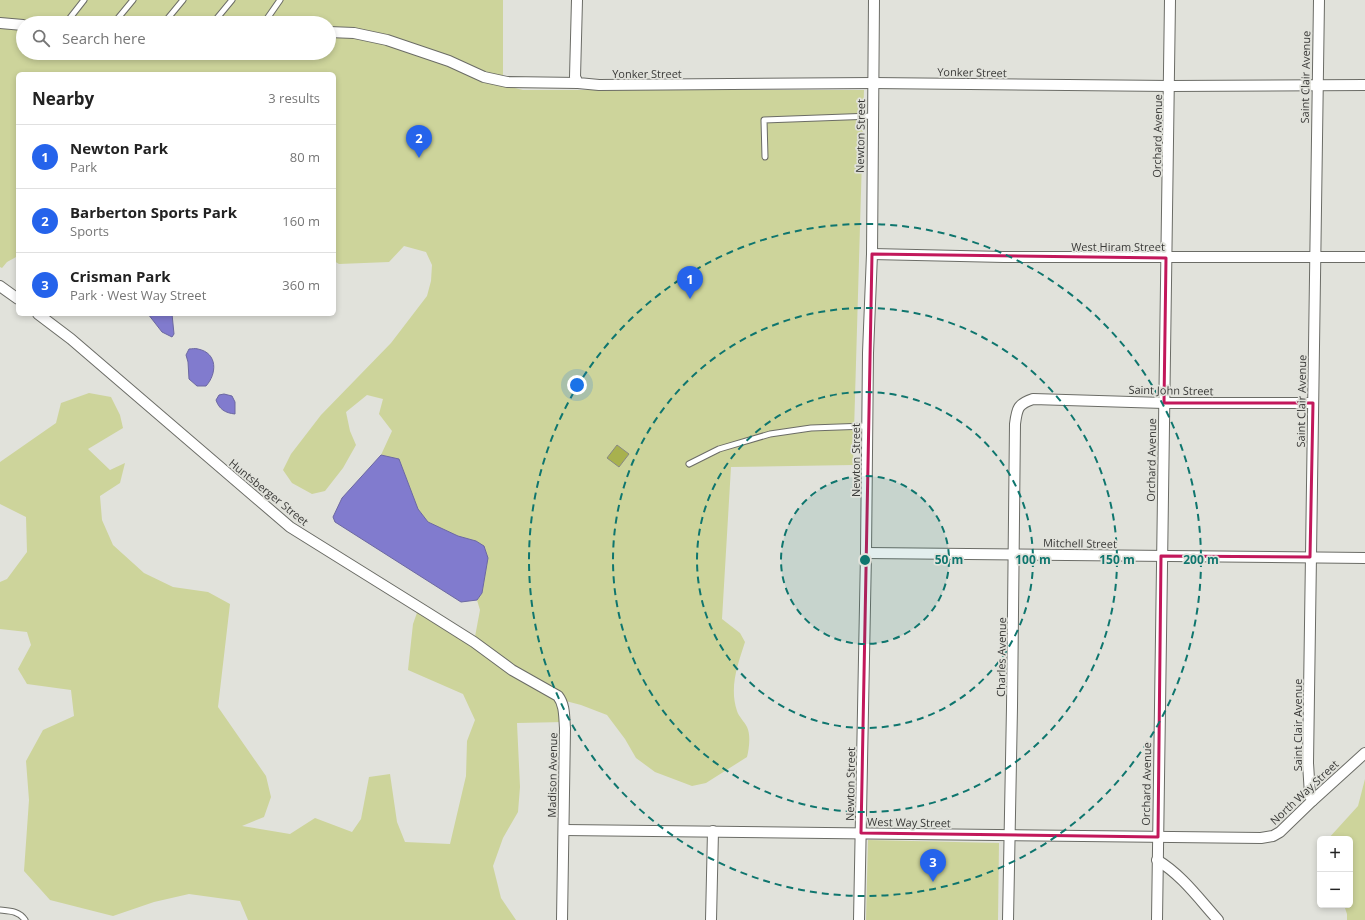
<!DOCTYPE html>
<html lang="en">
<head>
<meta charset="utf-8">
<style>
	:root { --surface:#fff; --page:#f6f6f6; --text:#222; --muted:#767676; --line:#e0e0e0; --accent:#2563eb }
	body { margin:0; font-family:"Open Sans",sans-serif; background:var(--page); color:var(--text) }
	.controls { position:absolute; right:12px; bottom:12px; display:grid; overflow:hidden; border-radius:6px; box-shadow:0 2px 6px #0003 }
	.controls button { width:36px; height:36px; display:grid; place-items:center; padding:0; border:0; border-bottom:1px solid var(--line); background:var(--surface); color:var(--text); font:20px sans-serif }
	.you { position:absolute; left:577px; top:385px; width:14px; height:14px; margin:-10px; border:3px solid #fff; border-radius:50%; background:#1a73e8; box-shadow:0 0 0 6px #1a73e833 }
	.badge { display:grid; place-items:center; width:26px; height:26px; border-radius:50%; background:var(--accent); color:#fff; font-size:13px; font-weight:700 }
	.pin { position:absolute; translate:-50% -33px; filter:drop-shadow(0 1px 2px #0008) }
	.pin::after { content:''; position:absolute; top:21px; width:14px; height:12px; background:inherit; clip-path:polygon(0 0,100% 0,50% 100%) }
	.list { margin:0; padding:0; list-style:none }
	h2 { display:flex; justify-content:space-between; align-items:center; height:52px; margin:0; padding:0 16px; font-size:17px }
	h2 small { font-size:13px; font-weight:400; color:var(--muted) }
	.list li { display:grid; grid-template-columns:26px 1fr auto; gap:12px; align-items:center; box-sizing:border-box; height:64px; padding:0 16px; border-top:1px solid var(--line) }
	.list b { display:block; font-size:15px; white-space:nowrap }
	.list p { margin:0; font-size:13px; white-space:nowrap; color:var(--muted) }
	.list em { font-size:13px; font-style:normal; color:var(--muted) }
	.icon { flex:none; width:22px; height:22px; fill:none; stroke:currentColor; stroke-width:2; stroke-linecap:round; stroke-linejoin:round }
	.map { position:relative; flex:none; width:1365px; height:920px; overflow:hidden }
	.search { position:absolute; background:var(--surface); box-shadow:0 2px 6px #0003; left:16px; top:16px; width:320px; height:44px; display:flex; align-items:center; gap:10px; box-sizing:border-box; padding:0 14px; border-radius:22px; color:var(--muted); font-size:15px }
	.panel { position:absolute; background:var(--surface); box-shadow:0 2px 6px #0003; left:16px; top:72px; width:320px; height:244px; border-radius:6px }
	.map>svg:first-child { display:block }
	.green { fill:#cdd49b; fill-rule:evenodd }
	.water { fill:#817bce; stroke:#6c68a1 }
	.building { fill:#a8b14e; stroke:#888983 }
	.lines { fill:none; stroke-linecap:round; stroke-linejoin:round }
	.lane-casing { stroke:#6b6c66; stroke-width:7 }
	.street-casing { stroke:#6b6c66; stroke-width:12 }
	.lane { stroke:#fff; stroke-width:5 }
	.street { stroke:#fff; stroke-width:10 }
	.marked { fill:none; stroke:#c2185b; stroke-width:3; stroke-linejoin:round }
	.ring { fill:none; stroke:#0f766e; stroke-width:2; stroke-dasharray:7 5 }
	.labels { text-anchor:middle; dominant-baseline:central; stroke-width:3.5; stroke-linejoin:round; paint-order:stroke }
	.street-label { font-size:11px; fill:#3a3a38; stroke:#e1e2db }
	.centre { fill:#0f766e; stroke:#e1e2db; stroke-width:2 }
	.ring-label { font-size:12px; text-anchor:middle; font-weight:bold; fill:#0f766e; stroke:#e1e2db; stroke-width:3.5; stroke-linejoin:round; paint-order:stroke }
</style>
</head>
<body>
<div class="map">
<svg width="1365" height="920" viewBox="0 0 1365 920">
	<rect width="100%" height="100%" fill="#e1e2db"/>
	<g class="green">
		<path d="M 0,0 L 503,0 L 503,85 L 523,90 L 864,90 L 853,465 L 731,467 L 722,619 L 740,633 L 745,642 C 738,664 729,687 737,711 C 739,717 744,721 747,727 C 751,735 749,749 747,757 L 706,783 L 692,786 L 655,772 L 636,758 L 625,739 L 607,715 L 581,705 L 562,700 L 564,722 L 517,723 L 520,787 L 518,812 L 503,838 L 493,866 L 501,898 L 516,920 L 248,920 L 240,901 L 189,894 L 154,902 L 113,916 L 50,900 L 24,871 L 29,800 L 26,761 L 43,730 L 74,716 L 71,690 L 27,684 L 18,669 L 31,645 L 27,632 L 0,629 L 0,582 L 7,579 L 27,552 L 26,517 L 0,504 L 0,462 L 56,423 L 61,403 L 89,393 L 111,397 L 120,415 L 123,428 L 88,449 L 110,470 L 125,463 L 120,483 L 100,496 L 102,520 L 113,545 L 144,573 L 173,587 L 208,592 L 230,604 L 218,707 L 266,776 L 271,797 L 264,817 L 242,826 L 290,834 L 315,818 L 352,832 L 361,819 L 369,777 L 390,774 L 397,822 L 405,842 L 450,844 L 466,776 L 467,741 L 475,720 L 463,694 L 408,670 L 413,624 L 419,607 L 474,642 L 480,610 L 477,600 L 482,593 L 488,558 L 484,546 L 476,541 L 458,536 L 428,522 L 418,509 L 399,459 L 381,455 L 392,431 L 379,414 L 383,399 L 367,395 L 346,412 L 350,431 L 356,445 L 343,468 L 325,491 L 312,494 L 292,483 L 283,470 L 291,454 L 321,415 L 391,343 L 427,296 L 431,281 L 432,265 L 426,252 L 404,246 L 389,262 L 339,264 L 334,261 L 334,74 L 18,74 L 18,256 L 7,262 L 2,268 L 0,267 ZM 23,23 L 329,23 L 329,53 L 23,53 Z"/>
		<path d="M 1365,779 L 1365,920 L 1347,920 L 1347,914 L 1344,905 L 1350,905 L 1350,839 L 1328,839 L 1358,806 Z"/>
		<path d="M 868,840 L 999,843 L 998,920 L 866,920 Z"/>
	</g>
	<g class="water">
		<path d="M 148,314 L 172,314 L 174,334 L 172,337 L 162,332 Z"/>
		<path d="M 189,349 C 192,349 195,348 198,349 C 218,353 217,374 206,386 L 197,386 L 189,379 L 188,362 L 186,355 Z"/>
		<path d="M 224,394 L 232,396 L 235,402 L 235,414 C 225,413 219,409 216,400 L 219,395 Z"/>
		<path d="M 381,455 L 399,459 L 418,509 L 428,522 L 458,536 L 476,541 L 484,546 L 488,558 L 482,593 L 477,600 L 461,602 L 335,522 L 333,517 L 342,498 Z"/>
	</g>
	<path class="building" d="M 617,445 L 629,454 L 619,467 L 607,458 Z"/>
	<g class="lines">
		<defs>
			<g id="lane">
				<path d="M 66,23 L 84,0"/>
				<path d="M 114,23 L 133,0"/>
				<path d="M 164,23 L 183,0"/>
				<path d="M 213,23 L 232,0"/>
				<path d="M 264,23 L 280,0"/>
				<path d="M 765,157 L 764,120 L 873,116"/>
				<path d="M 689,464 L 719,449 L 770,434 L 811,428 L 867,426"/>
				<path d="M 0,910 C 10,911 19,911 25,920"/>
			</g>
			<g id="street">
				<path d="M 577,0 L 575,77 L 578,83 L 599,85 L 873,83 L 1170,86 L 1365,85"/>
				<path d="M 0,23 L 23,25"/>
				<path d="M 329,32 L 354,33 L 387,40 L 449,61 L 484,77 L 507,82 L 578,83"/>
				<path d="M 872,254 L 1004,257 L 1365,257"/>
				<path d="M 0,286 L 18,299"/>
				<path d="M 38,314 L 71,339 L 290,527 L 428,613 L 474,642 L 512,670 L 558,696 C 565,705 564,717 565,728 L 562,920"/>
				<path d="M 866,553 L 1365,558"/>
				<path d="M 1312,801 L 1310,795 L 1308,763 L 1319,0"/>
				<path d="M 564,830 L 1261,838 L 1273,836 L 1280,832 L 1312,801 L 1365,753"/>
				<path d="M 1157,860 C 1182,875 1199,899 1218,920"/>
				<path d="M 711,920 L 713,831"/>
				<path d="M 859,920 L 866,553 L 868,353 L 872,254 L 874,0"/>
				<path d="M 1008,920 L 1012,707 L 1015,424 C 1017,408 1018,404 1033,399 L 1164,403 L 1313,403"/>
				<path d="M 1157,920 L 1170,0"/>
			</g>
		</defs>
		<use href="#lane" class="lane-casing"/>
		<use href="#street" class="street-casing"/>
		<use href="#lane" class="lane"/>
		<use href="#street" class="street"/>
	</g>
	<path class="marked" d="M 872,254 L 1166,258 L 1164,403 L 1313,403 L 1310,557 L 1161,556 L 1158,837 L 861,833 Z"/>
	<circle cx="865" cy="560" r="84" fill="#0f766e" fill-opacity=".12"/>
	<g class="ring">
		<circle cx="865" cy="560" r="84"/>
		<circle cx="865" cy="560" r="168"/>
		<circle cx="865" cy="560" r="252"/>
		<circle cx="865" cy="560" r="336"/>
	</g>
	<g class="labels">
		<g class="street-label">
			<text transform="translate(972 72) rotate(1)">Yonker Street</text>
			<text x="647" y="73">Yonker Street</text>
			<text transform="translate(1305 77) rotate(-89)">Saint Clair Avenue</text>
			<text transform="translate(860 136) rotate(-89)">Newton Street</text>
			<text transform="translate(1157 136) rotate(-89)">Orchard Avenue</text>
			<text x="1118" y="246">West Hiram Street</text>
			<text transform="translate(1171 390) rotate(1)">Saint John Street</text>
			<text transform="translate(1301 401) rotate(-89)">Saint Clair Avenue</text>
			<text transform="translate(855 460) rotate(-90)">Newton Street</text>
			<text transform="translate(1151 460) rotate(-89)">Orchard Avenue</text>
			<text transform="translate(269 492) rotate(39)">Huntsberger Street</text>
			<text transform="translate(1080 543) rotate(1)">Mitchell Street</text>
			<text transform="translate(1001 657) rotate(-89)">Charles Avenue</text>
			<text transform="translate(1297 725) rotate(-90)">Saint Clair Avenue</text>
			<text transform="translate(552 775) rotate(-89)">Madison Avenue</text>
			<text transform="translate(850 784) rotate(-89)">Newton Street</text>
			<text transform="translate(1146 784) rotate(-89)">Orchard Avenue</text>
			<text transform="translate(1304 792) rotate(-43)">North Way Street</text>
			<text transform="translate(909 822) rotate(1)">West Way Street</text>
		</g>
	</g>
	<circle cx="865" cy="560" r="6" class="centre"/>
	<g class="ring-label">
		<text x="949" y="564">50 m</text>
		<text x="1033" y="564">100 m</text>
		<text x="1117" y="564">150 m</text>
		<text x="1201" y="564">200 m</text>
	</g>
</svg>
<div class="controls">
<button>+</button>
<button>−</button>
</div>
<div class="you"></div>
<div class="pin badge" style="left:690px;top:299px">1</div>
<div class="pin badge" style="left:419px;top:158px">2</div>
<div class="pin badge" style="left:933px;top:882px">3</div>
<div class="search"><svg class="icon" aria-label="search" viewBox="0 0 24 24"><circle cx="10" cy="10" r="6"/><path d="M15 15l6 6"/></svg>Search here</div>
<section class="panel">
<h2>Nearby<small>3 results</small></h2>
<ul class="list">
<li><span class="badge">1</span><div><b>Newton Park</b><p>Park</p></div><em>80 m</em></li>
<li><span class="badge">2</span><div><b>Barberton Sports Park</b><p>Sports</p></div><em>160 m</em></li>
<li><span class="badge">3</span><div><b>Crisman Park</b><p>Park · West Way Street</p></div><em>360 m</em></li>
</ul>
</section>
</div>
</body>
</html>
